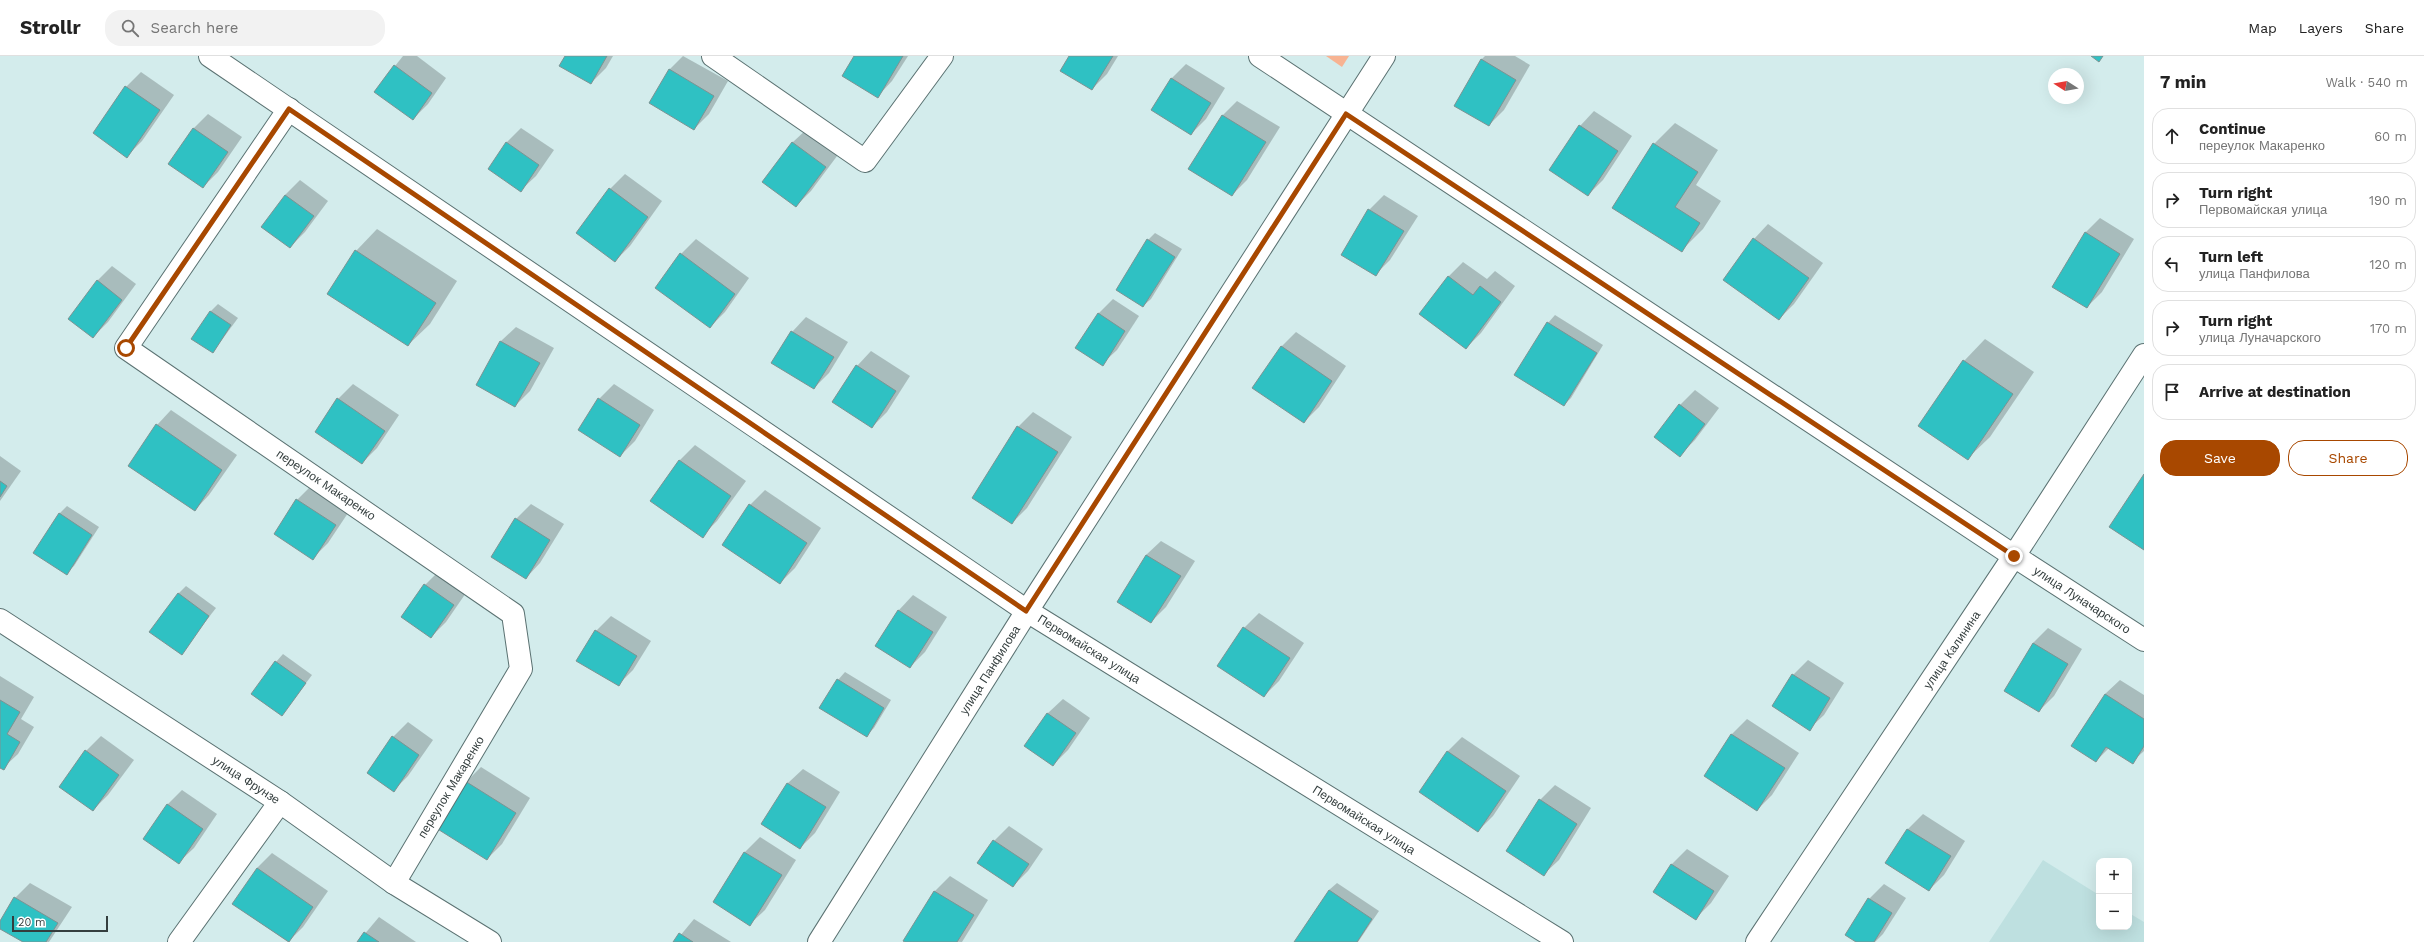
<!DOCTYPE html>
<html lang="en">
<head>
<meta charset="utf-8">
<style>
	:root { --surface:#fff; --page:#f2f2f2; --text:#222; --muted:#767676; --line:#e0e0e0; --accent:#a84800 }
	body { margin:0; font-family:"Work Sans",sans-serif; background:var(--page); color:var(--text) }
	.controls { position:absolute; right:12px; bottom:12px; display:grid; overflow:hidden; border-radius:8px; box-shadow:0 4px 16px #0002 }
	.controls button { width:36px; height:36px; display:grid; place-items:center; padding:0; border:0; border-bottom:1px solid var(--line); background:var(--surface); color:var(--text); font:20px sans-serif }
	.compass { position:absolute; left:2048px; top:12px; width:36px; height:36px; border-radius:50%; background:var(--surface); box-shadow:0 4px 16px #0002; rotate:281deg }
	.scale { position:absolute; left:12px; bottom:10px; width:96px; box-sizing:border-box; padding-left:4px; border:2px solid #343e3e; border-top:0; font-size:11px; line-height:14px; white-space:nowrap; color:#343e3e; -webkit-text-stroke:3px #fff; paint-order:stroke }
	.stop { position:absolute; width:12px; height:12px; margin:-9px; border:3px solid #a84800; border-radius:50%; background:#fff }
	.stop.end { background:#a84800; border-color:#fff; box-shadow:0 1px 4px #0008 }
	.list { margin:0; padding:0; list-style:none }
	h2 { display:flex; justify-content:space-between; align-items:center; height:52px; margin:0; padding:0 16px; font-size:17px }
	h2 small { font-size:13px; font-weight:400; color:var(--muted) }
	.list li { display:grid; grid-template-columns:26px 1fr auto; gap:12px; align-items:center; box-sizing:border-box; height:56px; margin:0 8px 8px; padding:0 8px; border:1px solid var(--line); border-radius:16px }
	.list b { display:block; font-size:15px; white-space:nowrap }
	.list p { margin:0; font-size:13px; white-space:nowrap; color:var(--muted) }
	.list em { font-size:13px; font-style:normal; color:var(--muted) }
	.actions { display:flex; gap:8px; padding:12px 16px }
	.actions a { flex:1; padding:9px 0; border:1px solid var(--accent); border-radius:16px; text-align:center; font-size:14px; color:var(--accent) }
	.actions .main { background:var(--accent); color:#fff }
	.icon { flex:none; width:22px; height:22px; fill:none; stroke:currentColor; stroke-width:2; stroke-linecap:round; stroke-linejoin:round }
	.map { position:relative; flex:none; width:2144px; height:886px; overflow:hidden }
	header { display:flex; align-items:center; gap:24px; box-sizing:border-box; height:56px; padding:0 20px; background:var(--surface); border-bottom:1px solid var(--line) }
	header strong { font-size:19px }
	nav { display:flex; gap:22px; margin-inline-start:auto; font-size:14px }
	.search { width:280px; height:36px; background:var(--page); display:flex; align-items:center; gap:10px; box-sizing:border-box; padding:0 14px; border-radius:16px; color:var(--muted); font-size:15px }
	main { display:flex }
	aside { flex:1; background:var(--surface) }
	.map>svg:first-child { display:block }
	.built { fill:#bee0e0 }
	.green { fill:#f7b392 }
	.shadow { fill:#0003 }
	.building { fill:#2fc1c3; stroke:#7c9393 }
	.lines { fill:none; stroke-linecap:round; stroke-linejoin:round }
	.minor-casing { stroke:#5b7272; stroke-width:24 }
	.minor { stroke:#fff; stroke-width:22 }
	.route { stroke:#a84800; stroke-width:5 }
	.labels { text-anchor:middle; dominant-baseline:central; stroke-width:3; stroke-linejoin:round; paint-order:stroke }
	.street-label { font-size:12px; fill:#343e3e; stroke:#fff }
</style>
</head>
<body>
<header>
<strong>Strollr</strong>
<div class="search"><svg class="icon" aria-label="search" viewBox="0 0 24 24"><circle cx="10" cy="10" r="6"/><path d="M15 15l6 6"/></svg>Search here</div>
<nav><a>Map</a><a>Layers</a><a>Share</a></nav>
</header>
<main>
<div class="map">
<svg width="2144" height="886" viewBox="0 0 2144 886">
	<rect width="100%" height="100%" fill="#d3ecec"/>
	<path class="built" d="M 2043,804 L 2099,839 L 2099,871 L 2129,871 L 2129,857 L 2144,866 L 2144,886 L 1989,886 Z"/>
	<path class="green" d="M 1326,0 L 1349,0 L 1342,11 Z"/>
	<g class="shadow">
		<path d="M 403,0 L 417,0 L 446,22 L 428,48 L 413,63 L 375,35 Z"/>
		<path d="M 566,0 L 613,0 L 606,12 L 591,27 Z"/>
		<path d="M 683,0 L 728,25 L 709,58 L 694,73 L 669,14 Z"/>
		<path d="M 855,0 L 908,0 L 892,25 L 878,40 Z"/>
		<path d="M 1070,0 L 1118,0 L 1107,18 L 1092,33 Z"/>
		<path d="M 1485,0 L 1515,0 L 1530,9 L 1504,54 L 1489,69 L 1481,4 Z"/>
		<path d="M 1186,8 L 1225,32 L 1206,63 L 1191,78 L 1171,23 Z"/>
		<path d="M 141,16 L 174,39 L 142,85 L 127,100 L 126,31 Z"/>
		<path d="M 1237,45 L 1280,71 L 1247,124 L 1232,139 L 1223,59 Z"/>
		<path d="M 1594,55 L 1632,80 L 1603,124 L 1588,139 L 1580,70 Z"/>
		<path d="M 208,58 L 242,81 L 218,116 L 203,131 L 193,73 Z"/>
		<path d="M 1675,67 L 1718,94 L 1696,129 L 1721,145 L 1703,173 L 1682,194 L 1654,88 Z"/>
		<path d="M 521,72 L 554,94 L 536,120 L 521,134 L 506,87 Z"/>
		<path d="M 808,72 L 840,96 L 811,135 L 796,150 L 764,126 L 793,86 Z"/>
		<path d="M 625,118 L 662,145 L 630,190 L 615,205 L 578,177 L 610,133 Z"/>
		<path d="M 300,124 L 328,145 L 305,176 L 290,191 L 285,139 Z"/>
		<path d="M 1384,139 L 1418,160 L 1390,204 L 1375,219 L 1342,198 L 1369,154 Z"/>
		<path d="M 2100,162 L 2134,183 L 2102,236 L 2087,251 L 2085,177 Z"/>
		<path d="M 1768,168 L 1823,207 L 1794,248 L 1779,263 L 1754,183 Z"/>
		<path d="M 377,173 L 457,225 L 430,268 L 408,289 L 356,195 Z"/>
		<path d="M 1155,177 L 1182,193 L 1151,243 L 1143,250 L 1148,184 Z"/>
		<path d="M 696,183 L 749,222 L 725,256 L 710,271 L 681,198 Z"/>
		<path d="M 1463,206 L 1487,223 L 1495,215 L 1515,230 L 1481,277 L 1466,292 L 1420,258 L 1449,220 Z"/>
		<path d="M 112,210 L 136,228 L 108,266 L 93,281 L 97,225 Z"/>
		<path d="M 1113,243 L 1139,260 L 1117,294 L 1102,308 L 1098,258 Z"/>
		<path d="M 218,248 L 238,262 L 213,296 L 210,256 Z"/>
		<path d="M 1555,259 L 1603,289 L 1571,342 L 1564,349 L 1548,267 Z"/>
		<path d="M 806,261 L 848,286 L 829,317 L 814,332 L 792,276 Z"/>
		<path d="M 516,271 L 554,292 L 530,335 L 515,350 L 477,328 L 501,285 Z"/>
		<path d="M 1296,276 L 1346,310 L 1319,351 L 1304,366 L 1281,291 Z"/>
		<path d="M 1985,283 L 2034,316 L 1990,381 L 1968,402 L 1964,305 Z"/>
		<path d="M 871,295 L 910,320 L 887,356 L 872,371 L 857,310 Z"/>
		<path d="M 353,328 L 399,359 L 377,392 L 362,407 L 316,375 L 338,343 Z"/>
		<path d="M 614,328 L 654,354 L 635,385 L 620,400 L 599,343 Z"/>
		<path d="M 1695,334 L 1719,352 L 1695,384 L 1680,399 L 1680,349 Z"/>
		<path d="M 171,354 L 237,399 L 209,439 L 195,454 L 157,369 Z"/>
		<path d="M 1033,356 L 1072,381 L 1027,452 L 1012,467 L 1018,371 Z"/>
		<path d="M 695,389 L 746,425 L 717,465 L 702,480 L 652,445 L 680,404 Z"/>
		<path d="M 0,400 L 21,415 L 0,445 Z"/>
		<path d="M 312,429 L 350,454 L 328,487 L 313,502 L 297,444 Z"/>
		<path d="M 765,434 L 821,472 L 795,512 L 780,527 L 750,449 Z"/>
		<path d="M 531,448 L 564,468 L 540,507 L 526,522 L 492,501 L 516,463 Z"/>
		<path d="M 67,450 L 99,471 L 74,510 L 66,517 L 35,496 L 60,457 Z"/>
		<path d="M 1161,485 L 1195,505 L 1166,551 L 1151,566 L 1146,499 Z"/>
		<path d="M 440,514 L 468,534 L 446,566 L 431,581 L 425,529 Z"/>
		<path d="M 186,530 L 216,552 L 181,597 L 178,538 Z"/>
		<path d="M 913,539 L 947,561 L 925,596 L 910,611 L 876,590 L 899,554 Z"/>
		<path d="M 1259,557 L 1304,587 L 1279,625 L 1264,640 L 1244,572 Z"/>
		<path d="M 611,560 L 651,585 L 633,614 L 618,629 L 596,575 Z"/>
		<path d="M 2048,572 L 2082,593 L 2054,640 L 2039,655 L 2005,635 L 2033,587 Z"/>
		<path d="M 283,598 L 312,619 L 282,659 L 276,606 Z"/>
		<path d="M 1808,604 L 1844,627 L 1824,659 L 1809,673 L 1793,619 Z"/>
		<path d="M 845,616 L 891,644 L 874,672 L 866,680 L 838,624 Z"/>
		<path d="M 0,620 L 34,641 L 21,663 L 34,671 L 18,698 L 3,712 L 0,710 Z"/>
		<path d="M 2120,624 L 2144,639 L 2144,695 L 2132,706 L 2109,692 L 2096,705 L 2105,638 Z"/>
		<path d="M 1063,643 L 1090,662 L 1068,694 L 1053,709 L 1026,690 L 1048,657 Z"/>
		<path d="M 1747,663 L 1799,697 L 1772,739 L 1757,754 L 1705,720 L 1732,678 Z"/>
		<path d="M 408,666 L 433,684 L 408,720 L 393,735 L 368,717 L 393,681 Z"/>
		<path d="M 101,680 L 134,704 L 108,739 L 93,754 L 86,695 Z"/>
		<path d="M 1462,681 L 1520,720 L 1493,760 L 1478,775 L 1447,696 Z"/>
		<path d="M 481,711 L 530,742 L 502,788 L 487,803 L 466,726 Z"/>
		<path d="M 803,713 L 840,736 L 815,777 L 800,792 L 762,768 L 788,727 Z"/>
		<path d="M 1555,729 L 1591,752 L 1559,804 L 1544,818 L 1540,744 Z"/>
		<path d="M 182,734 L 217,758 L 194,792 L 179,806 L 167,749 Z"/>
		<path d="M 1923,758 L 1965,785 L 1944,819 L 1929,834 L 1886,807 L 1908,773 Z"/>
		<path d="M 1009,770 L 1043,793 L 1028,815 L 1013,830 L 994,785 Z"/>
		<path d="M 760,781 L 796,804 L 765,854 L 750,868 L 714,846 L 745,796 Z"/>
		<path d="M 1687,793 L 1729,820 L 1711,847 L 1696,862 L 1655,835 L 1672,808 Z"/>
		<path d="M 272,797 L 328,835 L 303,871 L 288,886 L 233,848 L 257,812 Z"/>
		<path d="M 950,820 L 988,844 L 962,886 L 904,884 L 935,835 Z"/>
		<path d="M 30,827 L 72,851 L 49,886 L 24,886 L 0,872 L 0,867 L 15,842 Z"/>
		<path d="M 1337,827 L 1379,855 L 1358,886 L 1296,886 L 1329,834 Z"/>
		<path d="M 1884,828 L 1906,842 L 1883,878 L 1875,886 L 1857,886 L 1869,843 Z"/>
		<path d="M 379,861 L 416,886 L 358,886 Z"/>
		<path d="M 694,863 L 731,886 L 675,886 Z"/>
	</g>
	<g class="building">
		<path d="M 565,0 L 607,0 L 591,28 L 559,10 Z"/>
		<path d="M 854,0 L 903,0 L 878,42 L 842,20 Z"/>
		<path d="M 1069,0 L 1113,0 L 1092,34 L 1060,15 Z"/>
		<path d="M 2091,0 L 2103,0 L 2099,6 Z"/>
		<path d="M 1481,3 L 1516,24 L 1489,70 L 1454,50 Z"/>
		<path d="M 394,9 L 432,37 L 413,64 L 374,36 Z"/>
		<path d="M 669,13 L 714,40 L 694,74 L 649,47 Z"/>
		<path d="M 1171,22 L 1211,47 L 1191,79 L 1151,54 Z"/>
		<path d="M 125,30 L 160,54 L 127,102 L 93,77 Z"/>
		<path d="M 1222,59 L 1266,86 L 1232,140 L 1188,113 Z"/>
		<path d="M 1579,69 L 1618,95 L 1588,140 L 1549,114 Z"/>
		<path d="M 193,72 L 228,96 L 203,132 L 168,108 Z"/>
		<path d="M 506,86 L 539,109 L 521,136 L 488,113 Z"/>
		<path d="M 792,86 L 826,111 L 796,151 L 762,126 Z"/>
		<path d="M 1653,87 L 1698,116 L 1675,151 L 1700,167 L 1682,196 L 1612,152 Z"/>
		<path d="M 609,132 L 648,161 L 615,206 L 576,177 Z"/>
		<path d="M 285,139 L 314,160 L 290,192 L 261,171 Z"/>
		<path d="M 1368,153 L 1404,175 L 1376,220 L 1341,199 Z"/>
		<path d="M 2085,176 L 2120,198 L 2087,252 L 2052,231 Z"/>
		<path d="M 1753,182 L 1809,222 L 1779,264 L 1723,224 Z"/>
		<path d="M 1147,183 L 1175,201 L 1143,251 L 1116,234 Z"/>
		<path d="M 355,194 L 436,247 L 408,290 L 327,238 Z"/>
		<path d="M 680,197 L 735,238 L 710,272 L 655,232 Z"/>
		<path d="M 1448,220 L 1473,239 L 1480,230 L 1501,246 L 1466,293 L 1419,258 Z"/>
		<path d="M 97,224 L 122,244 L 93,282 L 68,263 Z"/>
		<path d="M 210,255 L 231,269 L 213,297 L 191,283 Z"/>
		<path d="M 1098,257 L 1125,275 L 1103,310 L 1075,292 Z"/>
		<path d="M 1547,266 L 1597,297 L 1564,350 L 1514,319 Z"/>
		<path d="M 791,275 L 834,301 L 814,333 L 771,307 Z"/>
		<path d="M 500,285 L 540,307 L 515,351 L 476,329 Z"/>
		<path d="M 1281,290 L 1332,325 L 1304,367 L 1252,332 Z"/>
		<path d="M 1963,304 L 2013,338 L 1968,404 L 1918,370 Z"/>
		<path d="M 856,309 L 896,335 L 872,372 L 832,346 Z"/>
		<path d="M 337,342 L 385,375 L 362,408 L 315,376 Z"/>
		<path d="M 598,342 L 640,369 L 620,401 L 578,374 Z"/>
		<path d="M 1679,348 L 1705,368 L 1680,401 L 1654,381 Z"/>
		<path d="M 156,368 L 222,414 L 195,455 L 128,410 Z"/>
		<path d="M 1017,370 L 1058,396 L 1012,468 L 972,442 Z"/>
		<path d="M 679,404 L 731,440 L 703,482 L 650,445 Z"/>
		<path d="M 2144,418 L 2144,494 L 2109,471 Z"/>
		<path d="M 0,425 L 7,430 L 0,441 Z"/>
		<path d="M 296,443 L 336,469 L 313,504 L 274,478 Z"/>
		<path d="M 749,448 L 807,487 L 780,528 L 722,489 Z"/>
		<path d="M 59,457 L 92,479 L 67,519 L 33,497 Z"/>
		<path d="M 515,462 L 550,484 L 526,523 L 491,501 Z"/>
		<path d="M 1146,499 L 1181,520 L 1151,567 L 1117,546 Z"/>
		<path d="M 424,528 L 454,549 L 431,582 L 401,561 Z"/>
		<path d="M 178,537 L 209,560 L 182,599 L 149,576 Z"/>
		<path d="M 898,554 L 933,576 L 910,612 L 875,590 Z"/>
		<path d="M 1243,571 L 1290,602 L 1264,641 L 1217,610 Z"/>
		<path d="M 595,574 L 637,600 L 619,630 L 576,605 Z"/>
		<path d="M 2033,587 L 2068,608 L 2039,656 L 2004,635 Z"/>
		<path d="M 275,605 L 306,627 L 282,660 L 251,638 Z"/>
		<path d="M 1792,618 L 1830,642 L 1810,675 L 1772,650 Z"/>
		<path d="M 837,623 L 884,652 L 867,681 L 819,652 Z"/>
		<path d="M 2105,638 L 2144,663 L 2144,690 L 2133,708 L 2106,691 L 2096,706 L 2071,690 Z"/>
		<path d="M 0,644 L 20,656 L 7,678 L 20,686 L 4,714 L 0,712 Z"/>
		<path d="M 1047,657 L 1076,677 L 1053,710 L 1024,690 Z"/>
		<path d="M 1731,678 L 1785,712 L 1757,755 L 1704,720 Z"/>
		<path d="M 392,680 L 419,699 L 394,736 L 367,717 Z"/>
		<path d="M 85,694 L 119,719 L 93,755 L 59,731 Z"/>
		<path d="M 1447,695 L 1506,735 L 1478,776 L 1419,736 Z"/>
		<path d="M 465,725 L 516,757 L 487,804 L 436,772 Z"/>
		<path d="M 787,727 L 826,751 L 800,793 L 761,768 Z"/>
		<path d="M 1539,743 L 1577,768 L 1544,820 L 1506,795 Z"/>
		<path d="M 167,748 L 203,773 L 179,808 L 143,783 Z"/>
		<path d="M 1907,773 L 1951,800 L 1929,835 L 1885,807 Z"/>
		<path d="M 993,784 L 1029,808 L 1013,831 L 977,807 Z"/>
		<path d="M 744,796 L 782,819 L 750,870 L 713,846 Z"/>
		<path d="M 1671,808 L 1714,835 L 1696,864 L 1653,836 Z"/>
		<path d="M 257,812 L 313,851 L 289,886 L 232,848 Z"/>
		<path d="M 1329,834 L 1372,863 L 1357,886 L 1294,886 Z"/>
		<path d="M 934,835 L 974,859 L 957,886 L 905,886 L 903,885 Z"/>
		<path d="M 14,841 L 58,867 L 46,886 L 23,886 L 0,873 L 0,865 Z"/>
		<path d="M 1868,842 L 1892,857 L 1874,886 L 1856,886 L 1845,879 Z"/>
		<path d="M 364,876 L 379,886 L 357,886 Z"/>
		<path d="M 679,877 L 693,886 L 673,886 Z"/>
	</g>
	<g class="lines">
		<defs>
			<g id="minor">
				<path d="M 210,0 L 1027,555 L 1562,886"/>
				<path d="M 713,0 L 865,105 L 942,0"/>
				<path d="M 1260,0 L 2014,500 L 2144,584"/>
				<path d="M 289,53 L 126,292 L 513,558 L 521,613 L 394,827"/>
				<path d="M 0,564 L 280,746 L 394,827 L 490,886"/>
				<path d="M 179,886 L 280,746"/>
				<path d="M 819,886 L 1027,555 L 1384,0"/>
				<path d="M 1757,886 L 2014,500 L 2144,299"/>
			</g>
		</defs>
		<use href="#minor" class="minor-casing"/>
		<use href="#minor" class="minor"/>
	</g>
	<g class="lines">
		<path class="route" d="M 126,292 L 289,53 L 1026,555 L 1346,58 L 2014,500"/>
	</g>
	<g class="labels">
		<g class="street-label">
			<text transform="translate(326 429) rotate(34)">переулок Макаренко</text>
			<text transform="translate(2082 544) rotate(33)">улица Луначарского</text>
			<text transform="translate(1089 593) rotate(32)">Первомайская улица</text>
			<text transform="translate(1952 594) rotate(-56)">улица Калинина</text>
			<text transform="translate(990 614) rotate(-58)">улица Панфилова</text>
			<text transform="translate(246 724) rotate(33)">улица Фрунзе</text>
			<text transform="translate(451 731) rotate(-59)">переулок Макаренко</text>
			<text transform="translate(1364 764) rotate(32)">Первомайская улица</text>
		</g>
	</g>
</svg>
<div class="controls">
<button>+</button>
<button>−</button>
</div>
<svg class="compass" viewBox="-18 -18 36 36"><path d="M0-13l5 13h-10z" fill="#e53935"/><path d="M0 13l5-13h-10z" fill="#767676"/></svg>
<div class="scale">20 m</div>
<div class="stop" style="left:126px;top:292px"></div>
<div class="stop end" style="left:2014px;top:500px"></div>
</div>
<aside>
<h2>7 min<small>Walk · 540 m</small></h2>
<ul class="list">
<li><svg class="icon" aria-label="ahead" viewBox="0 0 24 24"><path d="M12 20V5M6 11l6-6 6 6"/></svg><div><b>Continue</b><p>переулок Макаренко</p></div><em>60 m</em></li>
<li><svg class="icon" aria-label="right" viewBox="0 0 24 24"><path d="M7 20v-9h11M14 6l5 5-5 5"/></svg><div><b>Turn right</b><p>Первомайская улица</p></div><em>190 m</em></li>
<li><svg class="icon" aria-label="left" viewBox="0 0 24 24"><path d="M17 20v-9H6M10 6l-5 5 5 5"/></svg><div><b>Turn left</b><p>улица Панфилова</p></div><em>120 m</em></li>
<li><svg class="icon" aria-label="right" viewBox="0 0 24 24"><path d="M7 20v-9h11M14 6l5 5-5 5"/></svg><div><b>Turn right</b><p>улица Луначарского</p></div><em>170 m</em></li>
<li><svg class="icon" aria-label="arrive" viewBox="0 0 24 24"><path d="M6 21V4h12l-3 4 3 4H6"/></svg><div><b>Arrive at destination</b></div></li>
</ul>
<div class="actions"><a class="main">Save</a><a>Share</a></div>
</aside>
</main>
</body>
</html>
